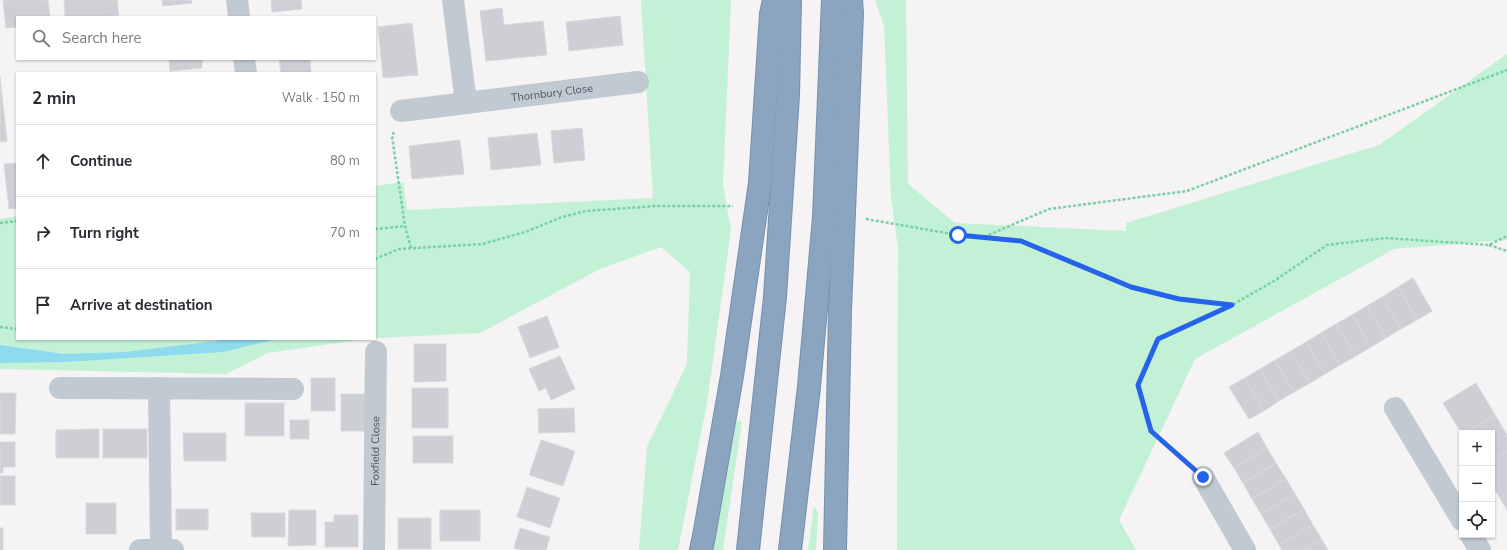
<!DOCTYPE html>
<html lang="en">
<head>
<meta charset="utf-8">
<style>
	:root { --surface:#fff; --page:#f7f7f7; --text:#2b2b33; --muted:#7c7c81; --line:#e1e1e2 }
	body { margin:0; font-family:"Nunito Sans",sans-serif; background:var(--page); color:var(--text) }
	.controls { position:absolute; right:12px; bottom:12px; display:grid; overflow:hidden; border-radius:0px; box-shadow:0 1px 3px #0004 }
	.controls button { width:36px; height:36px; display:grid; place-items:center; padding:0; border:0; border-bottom:1px solid var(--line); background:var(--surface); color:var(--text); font:20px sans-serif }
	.stop { position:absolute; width:12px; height:12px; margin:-9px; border:3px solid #2563eb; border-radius:50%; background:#fff }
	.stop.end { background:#2563eb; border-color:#fff; box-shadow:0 1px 4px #0008 }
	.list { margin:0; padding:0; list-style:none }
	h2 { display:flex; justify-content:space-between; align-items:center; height:52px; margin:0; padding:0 16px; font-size:17px }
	h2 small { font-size:13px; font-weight:400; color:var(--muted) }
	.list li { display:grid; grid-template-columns:26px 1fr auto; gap:12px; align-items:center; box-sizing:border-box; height:72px; padding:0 16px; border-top:1px solid var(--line) }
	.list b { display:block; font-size:15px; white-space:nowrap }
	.list em { font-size:13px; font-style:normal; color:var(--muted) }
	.icon { flex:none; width:22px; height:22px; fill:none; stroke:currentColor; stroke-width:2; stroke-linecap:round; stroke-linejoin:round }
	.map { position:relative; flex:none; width:1507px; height:550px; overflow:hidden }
	.search { position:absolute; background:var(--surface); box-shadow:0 1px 3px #0004; left:16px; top:16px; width:360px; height:44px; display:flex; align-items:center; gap:10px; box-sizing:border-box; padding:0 14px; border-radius:0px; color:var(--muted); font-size:15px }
	.panel { position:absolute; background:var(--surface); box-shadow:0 1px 3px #0004; left:16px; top:72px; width:360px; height:268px; border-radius:0px }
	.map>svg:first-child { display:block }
	.green { fill:#c3f1d5 }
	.water { fill:#90daee }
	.building { fill:#cdcfd5; stroke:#d7d9de }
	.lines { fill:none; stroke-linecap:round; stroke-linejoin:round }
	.highway-casing { stroke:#7690ad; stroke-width:24 }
	.path { stroke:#7ad0a6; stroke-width:2.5; stroke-dasharray:3 2; stroke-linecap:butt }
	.minor { stroke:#c1cad2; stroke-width:22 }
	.highway { stroke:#8ba5c1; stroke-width:22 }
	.route { stroke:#2563eb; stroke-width:5 }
	.labels { text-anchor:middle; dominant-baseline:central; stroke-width:4; stroke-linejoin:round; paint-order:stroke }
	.street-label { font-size:11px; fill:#4a5661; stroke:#fff }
</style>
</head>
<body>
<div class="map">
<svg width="1507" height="550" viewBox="0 0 1507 550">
	<rect width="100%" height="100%" fill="#f5f3f3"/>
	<g class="green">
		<path d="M 641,0 L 731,0 L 723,185 L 731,230 L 707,403 L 678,550 L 639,550 L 647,447 L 687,364 L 690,272 L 661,247 L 600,269 L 480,333 L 375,338 L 375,186 L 403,182 L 407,210 L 653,198 Z"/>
		<path d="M 875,0 L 906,0 L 908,184 L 955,223 L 1126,231 L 1126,223 L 1379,145 L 1507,54 L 1507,240 L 1394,249 L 1195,359 L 1119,520 L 1136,550 L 897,550 L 898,248 L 891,197 L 884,26 Z"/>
		<path d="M 17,216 L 17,339 L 366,339 L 267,353 L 226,374 L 0,369 L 0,219 Z"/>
		<path d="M 737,420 L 742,422 L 723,550 L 713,550 Z"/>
		<path d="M 814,506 L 818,512 L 816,550 L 808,550 Z"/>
	</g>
	<path class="water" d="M 224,339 L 276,339 L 223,352 L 65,362 L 0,363 L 0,345 L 64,354 L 125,352 L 217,341 Z"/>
	<g class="building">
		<path d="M 3,0 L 48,0 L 50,17 L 17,17 L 17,27 L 6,28 Z"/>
		<path d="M 64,0 L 117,0 L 119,15 L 100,17 L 65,17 Z"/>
		<path d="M 162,0 L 191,0 L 192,3 L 163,6 Z"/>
		<path d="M 271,0 L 301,0 L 302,9 L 272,12 Z"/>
		<path d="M 502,8 L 504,25 L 543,21 L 547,55 L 486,61 L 480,11 Z"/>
		<path d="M 620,16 L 623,45 L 569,51 L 566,22 Z"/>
		<path d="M 412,23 L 418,75 L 383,78 L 378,27 Z"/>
		<path d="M 169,59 L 202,59 L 202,68 L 170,71 Z"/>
		<path d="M 279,59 L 310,59 L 311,73 L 281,73 Z"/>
		<path d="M 0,77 L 7,141 L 0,142 Z"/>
		<path d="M 582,128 L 585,160 L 554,163 L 551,131 Z"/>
		<path d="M 537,133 L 541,165 L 491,170 L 488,138 Z"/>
		<path d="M 460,140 L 464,174 L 412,179 L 409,146 Z"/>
		<path d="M 17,163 L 17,208 L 9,209 L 4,164 Z"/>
		<path d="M 1413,278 L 1432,311 L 1417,320 L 1398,287 Z"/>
		<path d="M 1398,287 L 1417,320 L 1401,329 L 1382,297 Z"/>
		<path d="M 1382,297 L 1401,329 L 1386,338 L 1367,306 Z"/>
		<path d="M 1367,306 L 1386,338 L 1371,347 L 1352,315 Z"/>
		<path d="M 1352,315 L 1371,347 L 1356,356 L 1336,324 Z"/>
		<path d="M 547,316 L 559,347 L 530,358 L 518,327 Z"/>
		<path d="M 1336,324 L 1356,356 L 1340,365 L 1321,333 Z"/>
		<path d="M 1321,333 L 1340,365 L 1325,374 L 1306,342 Z"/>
		<path d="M 1306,342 L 1325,374 L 1310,383 L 1291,351 Z"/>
		<path d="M 414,344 L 446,344 L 446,381 L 414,382 Z"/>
		<path d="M 1291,351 L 1310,383 L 1294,392 L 1275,360 Z"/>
		<path d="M 560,356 L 575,389 L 551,400 L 546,388 L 539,391 L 529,369 Z"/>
		<path d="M 1275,360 L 1294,392 L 1279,401 L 1260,369 Z"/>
		<path d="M 1260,369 L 1279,401 L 1264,411 L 1245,378 Z"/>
		<rect x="311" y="378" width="24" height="33"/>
		<path d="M 1245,378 L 1264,411 L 1249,419 L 1229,387 Z"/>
		<path d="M 1476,383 L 1495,415 L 1465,433 L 1462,433 L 1462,434 L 1443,403 Z"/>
		<rect x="412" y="388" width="36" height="40"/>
		<path d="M 0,393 L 16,393 L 15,434 L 0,434 Z"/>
		<path d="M 341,394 L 366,394 L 367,431 L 341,431 Z"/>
		<rect x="245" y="403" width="39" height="33"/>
		<path d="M 574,408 L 575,432 L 539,433 L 538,409 Z"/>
		<path d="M 1495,415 L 1507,435 L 1507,451 L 1492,460 L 1492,433 L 1465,433 Z"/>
		<rect x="290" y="420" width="19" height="19"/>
		<path d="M 99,429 L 99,458 L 56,458 L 56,430 Z"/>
		<rect x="103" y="429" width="44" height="29"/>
		<path d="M 1258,432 L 1267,448 L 1234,468 L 1224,453 Z"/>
		<path d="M 183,433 L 226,433 L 226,461 L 184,461 Z"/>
		<rect x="413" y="436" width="40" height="27"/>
		<path d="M 541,440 L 575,451 L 563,486 L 529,475 Z"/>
		<path d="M 0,442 L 15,442 L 15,467 L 3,467 L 3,473 L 0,473 Z"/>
		<path d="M 1267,448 L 1276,463 L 1243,483 L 1234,468 Z"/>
		<path d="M 1507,451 L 1507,493 L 1500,498 L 1492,485 L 1492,460 Z"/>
		<path d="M 1276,463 L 1286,479 L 1252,499 L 1243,483 Z"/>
		<rect x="0" y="476" width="15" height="29"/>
		<path d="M 1286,479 L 1295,494 L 1261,514 L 1252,499 Z"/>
		<path d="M 527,487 L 560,498 L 550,528 L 517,517 Z"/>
		<path d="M 1507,493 L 1507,510 L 1500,498 Z"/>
		<path d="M 1295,494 L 1304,509 L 1270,529 L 1261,514 Z"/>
		<rect x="86" y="503" width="30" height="31"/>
		<rect x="176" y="509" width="32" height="21"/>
		<path d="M 1304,509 L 1313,525 L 1279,545 L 1270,529 Z"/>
		<path d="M 289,510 L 316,510 L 316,545 L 288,546 Z"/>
		<rect x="440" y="510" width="40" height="31"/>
		<path d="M 251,513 L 285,513 L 285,537 L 252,537 Z"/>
		<path d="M 334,515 L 358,515 L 358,547 L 325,547 L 325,522 L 334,522 Z"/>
		<rect x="398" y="518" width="33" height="31"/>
		<path d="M 1313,525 L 1322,540 L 1305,550 L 1282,550 L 1279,545 Z"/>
		<rect x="0" y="528" width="3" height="22"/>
		<path d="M 520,528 L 550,537 L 546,550 L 521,550 L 514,548 Z"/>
		<path d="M 1322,540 L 1328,550 L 1305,550 Z"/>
	</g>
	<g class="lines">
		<defs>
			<g id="highway">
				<path d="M 701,550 L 704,536 L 732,376 L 760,183 L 771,14 L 774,0"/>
				<path d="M 748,550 L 775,297 L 788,95 L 790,0"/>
				<path d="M 790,550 L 809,387 L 824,217 L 833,0"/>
				<path d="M 835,550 L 840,311 L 852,13 L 851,0"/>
			</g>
		</defs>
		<use href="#highway" class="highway-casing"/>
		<g class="path">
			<path d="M 394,132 L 392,136 L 405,226 L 411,248"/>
			<path d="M 866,219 L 958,235 L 1021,241 L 1131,287 L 1179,299 L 1232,305 L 1274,281 L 1327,245 L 1385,238 L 1489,245 L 1507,236"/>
			<path d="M 0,223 L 17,221"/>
			<path d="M 375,229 L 405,226"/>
			<path d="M 984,237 L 1049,209 L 1187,191 L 1507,70"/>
			<path d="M 1489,245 L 1507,251"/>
			<path d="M 375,259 L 399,249 L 483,244 L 528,231 L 562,217 L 586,211 L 657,206 L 733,206"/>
			<path d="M 0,327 L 17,329"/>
			<path d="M 1187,463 L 1151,431 L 1138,385 L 1158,339 L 1231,305"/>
		</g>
		<g class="minor">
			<path d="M 237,0 L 239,17"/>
			<path d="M 453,0 L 466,103"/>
			<path d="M 244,59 L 246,73"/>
			<path id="s1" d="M 401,111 L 638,82"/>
			<path d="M 60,388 L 293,389"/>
			<path d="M 159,388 L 161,550"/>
			<path d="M 1395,408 L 1462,520"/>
			<path d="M 1203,477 L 1245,550"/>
			<path d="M 1471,535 L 1480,550"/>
			<path d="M 140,550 L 173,550"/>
			<path id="s2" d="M 374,550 L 376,352"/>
		</g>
		<use href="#highway" class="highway"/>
	</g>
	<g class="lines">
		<path class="route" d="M 958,235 L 1021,241 L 1131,287 L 1179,299 L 1232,305 L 1158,339 L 1138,385 L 1151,431 L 1203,477"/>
	</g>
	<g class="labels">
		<g class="street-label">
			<text stroke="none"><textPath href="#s1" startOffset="152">Thornbury Close</textPath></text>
			<text stroke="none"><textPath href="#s2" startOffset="99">Foxfield Close</textPath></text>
		</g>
	</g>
</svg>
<div class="controls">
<button>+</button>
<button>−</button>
<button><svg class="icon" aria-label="locate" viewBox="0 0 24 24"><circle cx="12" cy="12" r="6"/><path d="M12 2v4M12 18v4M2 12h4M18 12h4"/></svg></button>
</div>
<div class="stop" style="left:958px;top:235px"></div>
<div class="stop end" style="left:1203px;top:477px"></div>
<div class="search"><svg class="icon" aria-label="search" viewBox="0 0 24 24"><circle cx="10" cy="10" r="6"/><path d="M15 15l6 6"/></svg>Search here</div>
<section class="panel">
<h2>2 min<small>Walk · 150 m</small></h2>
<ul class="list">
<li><svg class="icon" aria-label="ahead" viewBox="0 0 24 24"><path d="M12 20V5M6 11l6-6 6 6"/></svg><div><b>Continue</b></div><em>80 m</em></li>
<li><svg class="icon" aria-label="right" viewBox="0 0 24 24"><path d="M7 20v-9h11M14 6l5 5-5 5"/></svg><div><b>Turn right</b></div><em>70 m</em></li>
<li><svg class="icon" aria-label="arrive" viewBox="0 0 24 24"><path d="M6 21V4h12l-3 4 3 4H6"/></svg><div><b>Arrive at destination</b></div></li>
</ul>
</section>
</div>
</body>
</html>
